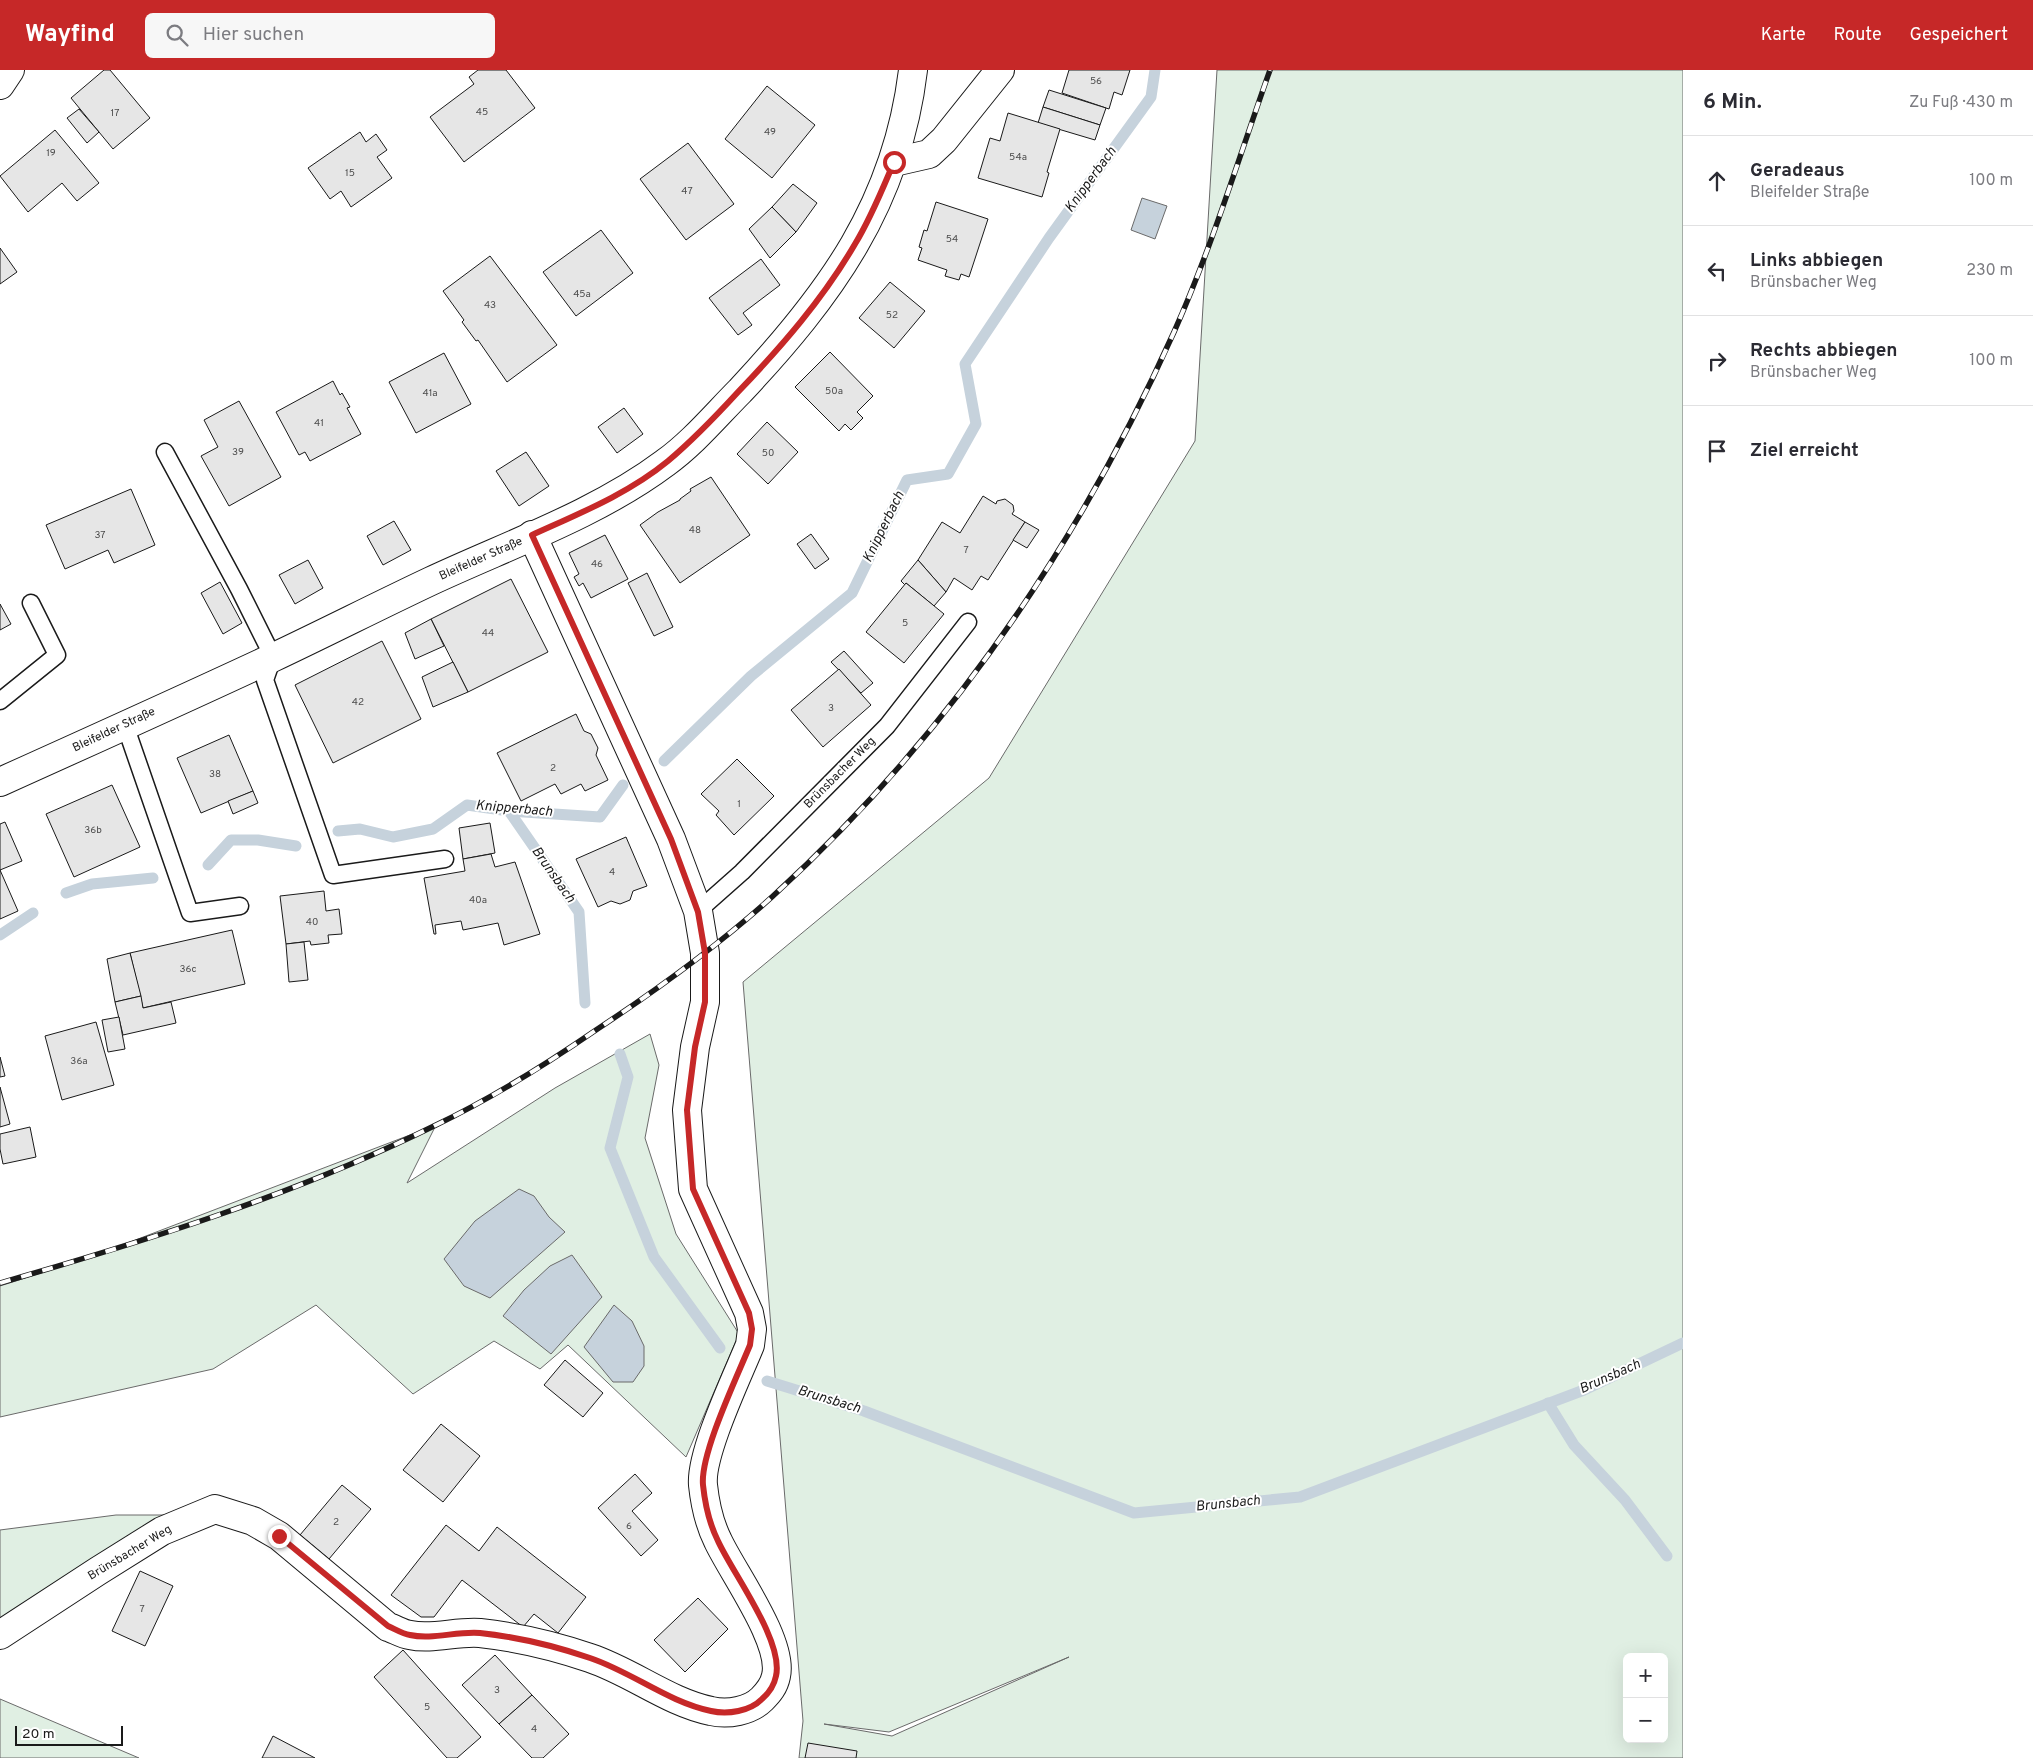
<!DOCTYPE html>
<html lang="de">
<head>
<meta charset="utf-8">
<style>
	:root { --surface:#fff; --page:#f7f7f7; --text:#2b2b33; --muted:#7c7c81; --line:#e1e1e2; --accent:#c62828 }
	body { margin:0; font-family:Overpass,sans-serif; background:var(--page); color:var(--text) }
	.controls { position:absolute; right:15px; bottom:15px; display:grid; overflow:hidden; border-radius:8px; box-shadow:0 5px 20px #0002 }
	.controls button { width:45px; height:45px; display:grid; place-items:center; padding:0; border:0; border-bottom:1px solid var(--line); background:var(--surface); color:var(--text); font:25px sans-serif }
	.scale { position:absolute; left:15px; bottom:12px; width:108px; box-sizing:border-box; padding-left:5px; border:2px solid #1a1a1a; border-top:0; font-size:14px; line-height:18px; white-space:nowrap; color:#1a1a1a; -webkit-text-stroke:4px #fff; paint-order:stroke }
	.stop { position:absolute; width:15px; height:15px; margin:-11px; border:4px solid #c62828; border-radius:50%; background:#fff }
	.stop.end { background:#c62828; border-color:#fff; box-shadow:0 1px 5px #0008 }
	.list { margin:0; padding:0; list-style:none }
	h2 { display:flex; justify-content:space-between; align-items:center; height:65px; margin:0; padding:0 20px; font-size:21px }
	h2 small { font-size:16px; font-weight:400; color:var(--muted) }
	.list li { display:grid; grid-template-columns:32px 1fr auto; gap:15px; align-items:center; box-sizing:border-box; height:90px; padding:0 20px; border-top:1px solid var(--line) }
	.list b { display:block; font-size:19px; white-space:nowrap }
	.list p { margin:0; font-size:16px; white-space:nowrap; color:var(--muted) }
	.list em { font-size:16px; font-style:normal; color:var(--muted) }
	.icon { flex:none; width:28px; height:28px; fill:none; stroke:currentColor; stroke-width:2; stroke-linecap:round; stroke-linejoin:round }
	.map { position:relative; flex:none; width:1683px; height:1688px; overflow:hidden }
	header { display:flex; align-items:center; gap:30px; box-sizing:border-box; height:70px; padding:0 25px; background:var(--accent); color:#fff }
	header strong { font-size:24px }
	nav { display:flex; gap:28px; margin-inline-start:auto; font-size:18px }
	.search { width:350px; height:45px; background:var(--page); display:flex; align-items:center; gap:12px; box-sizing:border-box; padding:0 18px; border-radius:8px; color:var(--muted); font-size:19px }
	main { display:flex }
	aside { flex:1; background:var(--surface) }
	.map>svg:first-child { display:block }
	.green { fill:#e0efe3; stroke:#6a6a6a; fill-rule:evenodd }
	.water { fill:#c6d2dc; stroke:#6a6a6a }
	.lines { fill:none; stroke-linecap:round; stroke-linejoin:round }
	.stream { stroke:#c6d2dc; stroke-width:11 }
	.building { fill:#e6e6e6; stroke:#1a1a1a }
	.service-casing { stroke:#1a1a1a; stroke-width:19 }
	.minor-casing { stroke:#1a1a1a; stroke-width:30 }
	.service { stroke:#fff; stroke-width:16 }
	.minor { stroke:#fff; stroke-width:28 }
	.rail-casing { stroke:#1a1a1a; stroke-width:5.5 }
	.rail { stroke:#fff; stroke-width:4; stroke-dasharray:11; stroke-linecap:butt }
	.route { stroke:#c62828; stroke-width:6 }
	.labels { text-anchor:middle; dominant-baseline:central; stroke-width:4; stroke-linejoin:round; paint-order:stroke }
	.number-label { font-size:10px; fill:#4d4d4d }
	.street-label { font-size:12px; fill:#1a1a1a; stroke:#fff }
	.water-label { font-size:14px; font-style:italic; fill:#1a1a1a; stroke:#fff }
</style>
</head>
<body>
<header>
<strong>Wayfind</strong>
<div class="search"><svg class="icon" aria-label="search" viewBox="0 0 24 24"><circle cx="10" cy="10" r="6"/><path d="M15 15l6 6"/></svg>Hier suchen</div>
<nav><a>Karte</a><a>Route</a><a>Gespeichert</a></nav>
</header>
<main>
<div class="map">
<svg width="1683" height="1688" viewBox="0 0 1683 1688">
	<rect width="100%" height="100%" fill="#fff"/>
	<g class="green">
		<path d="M 1217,0 L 1683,0 L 1683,1688 L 799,1688 L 803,1651 L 743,912 L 989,708 L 1195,371 ZM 1069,1587 L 892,1666 L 824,1654 L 889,1662 ZM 1627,1587 L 1664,1587 L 1664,1669 L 1627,1669 Z"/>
		<path d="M 650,964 L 659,995 L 645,1068 L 676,1164 L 739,1264 L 686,1387 L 568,1275 L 540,1299 L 494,1271 L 413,1324 L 316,1235 L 213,1299 L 0,1347 L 0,1216 L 91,1187 L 436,1055 L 407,1113 L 555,1018 Z"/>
		<path d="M 116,1445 L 168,1445 L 0,1548 L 0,1460 Z"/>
		<path d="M 0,1629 L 139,1688 L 0,1688 Z"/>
	</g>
	<g class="water">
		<path d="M 1142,128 L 1167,136 L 1155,169 L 1131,160 Z"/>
		<path d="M 519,1119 L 534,1126 L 549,1147 L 565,1162 L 490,1228 L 464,1216 L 444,1189 L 475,1151 Z"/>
		<path d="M 572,1185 L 602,1227 L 551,1284 L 503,1246 L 524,1220 L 550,1196 Z"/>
		<path d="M 614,1235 L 632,1251 L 644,1276 L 644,1296 L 633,1312 L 613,1312 L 584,1277 Z"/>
	</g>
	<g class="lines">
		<g class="stream">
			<path d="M 664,691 L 751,606 L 852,523 L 907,410 L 948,404 L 976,354 L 965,294 L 1049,168 L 1151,27 L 1155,0"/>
			<path d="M 509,741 L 579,842 L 585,933"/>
			<path d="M 338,761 L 360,759 L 393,767 L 433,759 L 467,735 L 509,741 L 600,747 L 623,715"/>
			<path d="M 208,795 L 231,770 L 258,770 L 296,776"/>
			<path d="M 66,823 L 92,814 L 153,808"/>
			<path d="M 0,865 L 33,843"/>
			<path d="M 620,984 L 628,1007 L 610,1078 L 654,1187 L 720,1278"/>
			<path d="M 767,1311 L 864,1341 L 1134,1443 L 1300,1427 L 1584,1320 L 1683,1273"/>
			<path d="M 1548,1333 L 1574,1375 L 1625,1430 L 1667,1486"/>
		</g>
	</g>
	<g class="building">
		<path d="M 104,0 L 110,0 L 150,48 L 113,79 L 71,28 Z"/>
		<path d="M 478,0 L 506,0 L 535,38 L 464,92 L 430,47 L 474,14 L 469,7 Z"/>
		<path d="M 1069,0 L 1130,0 L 1122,25 L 1114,22 L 1109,39 L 1062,23 Z"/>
		<path d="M 767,16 L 815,55 L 772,108 L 725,69 Z"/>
		<path d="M 1049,20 L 1106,38 L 1100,55 L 1043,37 Z"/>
		<path d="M 1043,37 L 1100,55 L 1095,70 L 1038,53 Z"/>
		<path d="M 79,39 L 99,62 L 87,73 L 67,48 Z"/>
		<path d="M 1008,43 L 1060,59 L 1047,102 L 1049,103 L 1042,127 L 978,108 L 990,68 L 1000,71 Z"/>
		<path d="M 55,60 L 99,113 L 77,131 L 62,113 L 28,142 L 0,106 Z"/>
		<path d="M 360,62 L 366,72 L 376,64 L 387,80 L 377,87 L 392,108 L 351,137 L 341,121 L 330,129 L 308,98 Z"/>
		<path d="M 688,73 L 734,134 L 686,170 L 640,109 Z"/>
		<path d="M 793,114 L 817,133 L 796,162 L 772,137 Z"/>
		<path d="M 936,132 L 988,149 L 969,207 L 961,204 L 959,210 L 945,206 L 947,200 L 918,190 L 922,178 L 919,177 L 924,160 L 927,161 Z"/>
		<path d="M 772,137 L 796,162 L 770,188 L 749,159 Z"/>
		<path d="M 601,160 L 633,203 L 576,246 L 543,202 Z"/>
		<path d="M 0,178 L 17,202 L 0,214 Z"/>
		<path d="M 490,186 L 557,275 L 507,312 L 478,270 L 476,271 L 462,252 L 464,250 L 443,221 Z"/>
		<path d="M 761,189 L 780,215 L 743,243 L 752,255 L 738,265 L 709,228 Z"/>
		<path d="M 890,212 L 925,241 L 894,278 L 859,248 Z"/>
		<path d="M 830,282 L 873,326 L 857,342 L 863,348 L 851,360 L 845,354 L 839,361 L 795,317 Z"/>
		<path d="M 444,283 L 471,334 L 416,363 L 389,312 Z"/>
		<path d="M 333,311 L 340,325 L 342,323 L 350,337 L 347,338 L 361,364 L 310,391 L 305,382 L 299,385 L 276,342 Z"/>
		<path d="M 239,331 L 281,407 L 229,436 L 201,386 L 218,377 L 204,350 Z"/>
		<path d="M 624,338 L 643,364 L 617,383 L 598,357 Z"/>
		<path d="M 767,352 L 798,382 L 768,414 L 737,384 Z"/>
		<path d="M 526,382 L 549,416 L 519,436 L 496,401 Z"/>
		<path d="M 711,407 L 750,465 L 680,513 L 640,455 L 658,442 L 680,430 L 680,429 L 691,421 L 690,419 Z"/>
		<path d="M 131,419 L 155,475 L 114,493 L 108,480 L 65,499 L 46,455 Z"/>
		<path d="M 983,426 L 996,434 L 997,431 L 1005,429 L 1013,435 L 1014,441 L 1012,444 L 1025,452 L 988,510 L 981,506 L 972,520 L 954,508 L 946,522 L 918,490 L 942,452 L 960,463 Z"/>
		<path d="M 394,451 L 411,480 L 383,495 L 367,466 Z"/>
		<path d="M 1025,452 L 1039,460 L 1027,478 L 1013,470 Z"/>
		<path d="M 811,464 L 829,489 L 815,499 L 797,474 Z"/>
		<path d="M 605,465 L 628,509 L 591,528 L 583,513 L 579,516 L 574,507 L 579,504 L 569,483 Z"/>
		<path d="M 308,490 L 323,518 L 295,534 L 279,505 Z"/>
		<path d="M 918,490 L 946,522 L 934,536 L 906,513 L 905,515 L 901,511 Z"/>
		<path d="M 647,503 L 673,557 L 654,566 L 628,513 Z"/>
		<path d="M 511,509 L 548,582 L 468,622 L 431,549 Z"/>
		<path d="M 220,512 L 242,553 L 223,564 L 201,523 Z"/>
		<path d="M 906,513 L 944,544 L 904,593 L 866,562 Z"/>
		<path d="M 0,534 L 11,554 L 0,560 Z"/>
		<path d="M 431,549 L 444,576 L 415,589 L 405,563 Z"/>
		<path d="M 382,571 L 421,649 L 333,693 L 295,615 Z"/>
		<path d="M 844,581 L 873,613 L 861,623 L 831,592 Z"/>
		<path d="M 453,592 L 468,622 L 433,637 L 422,607 Z"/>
		<path d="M 839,599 L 871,635 L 823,677 L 791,640 Z"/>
		<path d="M 576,644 L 584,661 L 591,664 L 598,678 L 596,685 L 608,710 L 585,721 L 581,714 L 561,724 L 555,714 L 521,731 L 497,683 Z"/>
		<path d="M 229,665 L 253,721 L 201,743 L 177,688 Z"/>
		<path d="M 737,689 L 774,726 L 734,765 L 716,745 L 719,741 L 701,724 Z"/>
		<path d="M 112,715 L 140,777 L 74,807 L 46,744 Z"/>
		<path d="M 253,721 L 258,733 L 233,744 L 228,731 Z"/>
		<path d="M 5,752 L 22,791 L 0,800 L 18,841 L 0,849 L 0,754 Z"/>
		<path d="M 490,753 L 495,783 L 463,789 L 459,758 Z"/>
		<path d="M 626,767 L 647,816 L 633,821 L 630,830 L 620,834 L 611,831 L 598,837 L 576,789 Z"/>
		<path d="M 491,784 L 495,797 L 515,792 L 540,864 L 504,875 L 498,853 L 463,860 L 461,851 L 435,855 L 436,864 L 434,864 L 424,808 L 465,801 L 463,789 Z"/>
		<path d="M 324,821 L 326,841 L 339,839 L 342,864 L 328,865 L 329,873 L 311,875 L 310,871 L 286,874 L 280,826 Z"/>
		<path d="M 232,860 L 245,914 L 143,938 L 130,883 Z"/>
		<path d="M 304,872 L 308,910 L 289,912 L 286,874 Z"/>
		<path d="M 130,883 L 141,926 L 115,932 L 107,889 Z"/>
		<path d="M 141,926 L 143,938 L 171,932 L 176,953 L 123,965 L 115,932 Z"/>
		<path d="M 119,947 L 125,979 L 108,982 L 102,950 Z"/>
		<path d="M 96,952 L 114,1015 L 62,1030 L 45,966 Z"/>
		<path d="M 0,987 L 5,1006 L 0,1007 Z"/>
		<path d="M 0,1017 L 10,1054 L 0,1057 Z"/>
		<path d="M 30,1057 L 36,1087 L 3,1094 L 0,1079 L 0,1064 Z"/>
		<path d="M 565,1290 L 603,1323 L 583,1347 L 544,1315 Z"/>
		<path d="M 441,1354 L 480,1386 L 443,1432 L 403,1400 Z"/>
		<path d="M 635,1404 L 652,1423 L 632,1441 L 658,1470 L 641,1486 L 598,1438 Z"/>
		<path d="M 342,1415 L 371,1439 L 329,1489 L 300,1465 Z"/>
		<path d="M 446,1455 L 479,1481 L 497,1457 L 586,1527 L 558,1563 L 534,1544 L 523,1557 L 462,1510 L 434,1547 L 421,1547 L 391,1525 Z"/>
		<path d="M 140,1501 L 173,1516 L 145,1576 L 112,1561 Z"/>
		<path d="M 698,1528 L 728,1559 L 685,1602 L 654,1570 Z"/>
		<path d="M 403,1580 L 481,1667 L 457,1688 L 447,1688 L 374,1607 Z"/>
		<path d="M 495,1585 L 532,1625 L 499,1654 L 462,1615 Z"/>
		<path d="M 532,1625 L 569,1664 L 543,1688 L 532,1688 L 499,1654 Z"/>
		<path d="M 273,1666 L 315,1688 L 262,1688 Z"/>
		<path d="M 808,1673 L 857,1681 L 856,1688 L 805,1688 Z"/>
	</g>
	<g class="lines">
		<defs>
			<g id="service">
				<path d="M 165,382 L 239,519 L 273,587 L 265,610 L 333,805 L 445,789"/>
				<path d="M 0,631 L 57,585 L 31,533"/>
				<path d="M 125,655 L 190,843 L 240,836"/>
				<path d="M 698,841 L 742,802 L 887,656 L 968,552"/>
			</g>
			<g id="minor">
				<path d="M 0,15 L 10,0"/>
				<path d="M 894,92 L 929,84 L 944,70 L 1000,0"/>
				<path d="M 0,712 C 91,671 182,630 272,588 C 325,563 378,536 431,511 C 508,475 597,444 665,393 C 693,373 716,345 740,321 C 830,225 897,134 913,0"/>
				<path d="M 0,1565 L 98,1501 L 162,1461 L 215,1439 L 253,1451 L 279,1466 L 388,1557 C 395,1559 402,1564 410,1565 C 432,1570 457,1561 480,1563 C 516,1567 555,1576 590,1588 C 632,1602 668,1632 711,1641 C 728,1645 750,1641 762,1629 C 769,1622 774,1616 776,1606 C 784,1572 733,1503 718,1471 C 710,1455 705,1434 703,1415 C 700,1384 737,1307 750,1275 L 752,1259 L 749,1243 L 693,1119 L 687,1040 L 695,977 L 705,932 L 705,883 L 698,841 L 671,769 L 532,465"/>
			</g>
		</defs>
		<use href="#service" class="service-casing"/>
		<use href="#minor" class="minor-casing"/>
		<use href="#service" class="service"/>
		<use href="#minor" class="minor"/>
		<defs>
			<path id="rail" d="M 0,1213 C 149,1170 297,1124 436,1055 C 492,1028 545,995 596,960 C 658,919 719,875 773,826 C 947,667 1078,476 1174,262 C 1212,177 1239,87 1270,0"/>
		</defs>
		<use href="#rail" class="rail-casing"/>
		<use href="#rail" class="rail"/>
	</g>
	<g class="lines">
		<path class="route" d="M 279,1466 L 388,1556 C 395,1559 403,1564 410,1565 C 432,1570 457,1561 480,1563 C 517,1567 555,1576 590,1588 C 632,1602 668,1632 711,1641 C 728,1645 750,1641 762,1629 C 770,1622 774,1616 776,1606 C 784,1571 733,1504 718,1471 C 710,1455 705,1434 703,1415 C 700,1384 737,1307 750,1275 L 752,1259 L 749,1243 L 693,1119 L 687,1040 L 695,977 L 705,932 L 705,883 L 698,842 L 671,769 L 532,465 C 578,444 628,424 668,391 C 693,370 716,346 738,322 C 782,276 823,229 855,174 C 871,148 882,120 894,92"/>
	</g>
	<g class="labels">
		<g class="number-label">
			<text x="1096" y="11">56</text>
			<text x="482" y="42">45</text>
			<text x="115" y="43">17</text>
			<text x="770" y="62">49</text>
			<text x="51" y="83">19</text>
			<text x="1018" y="87">54a</text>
			<text x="350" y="103">15</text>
			<text x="687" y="121">47</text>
			<text x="952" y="169">54</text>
			<text x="582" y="224">45a</text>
			<text x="490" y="235">43</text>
			<text x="892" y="245">52</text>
			<text x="834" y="321">50a</text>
			<text x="430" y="323">41a</text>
			<text x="319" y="353">41</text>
			<text x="238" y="382">39</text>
			<text x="768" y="383">50</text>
			<text x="695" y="460">48</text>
			<text x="100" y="465">37</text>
			<text x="966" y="480">7</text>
			<text x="597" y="494">46</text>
			<text x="905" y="553">5</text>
			<text x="488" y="563">44</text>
			<text x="358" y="632">42</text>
			<text x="831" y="638">3</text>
			<text x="553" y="698">2</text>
			<text x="215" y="704">38</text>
			<text x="739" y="734">1</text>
			<text x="93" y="760">36b</text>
			<text x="612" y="802">4</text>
			<text x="478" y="830">40a</text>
			<text x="312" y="852">40</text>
			<text x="188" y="899">36c</text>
			<text x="79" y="991">36a</text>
			<text x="336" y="1452">2</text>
			<text x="629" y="1456">6</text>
			<text x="142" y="1539">7</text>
			<text x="497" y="1620">3</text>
			<text x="427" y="1637">5</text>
			<text x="534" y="1659">4</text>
		</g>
		<g class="street-label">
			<text transform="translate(481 489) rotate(-24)">Bleifelder Straße</text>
			<text transform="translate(114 660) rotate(-25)">Bleifelder Straße</text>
			<text transform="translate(840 703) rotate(-45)">Brünsbacher Weg</text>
			<text transform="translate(130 1483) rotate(-31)">Brünsbacher Weg</text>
		</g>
		<g class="water-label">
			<text transform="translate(1091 110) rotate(-54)">Knipperbach</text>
			<text transform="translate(884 457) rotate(-64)">Knipperbach</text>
			<text transform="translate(514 739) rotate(5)">Knipperbach</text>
			<text transform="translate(553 805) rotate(55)">Brunsbach</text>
			<text transform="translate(1610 1307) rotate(-24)">Brunsbach</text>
			<text transform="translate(829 1330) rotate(17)">Brunsbach</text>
			<text transform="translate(1228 1434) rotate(-6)">Brunsbach</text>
		</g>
	</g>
</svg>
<div class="controls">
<button>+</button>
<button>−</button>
</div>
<div class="scale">20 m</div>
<div class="stop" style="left:894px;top:92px"></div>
<div class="stop end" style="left:279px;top:1466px"></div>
</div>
<aside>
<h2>6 Min.<small>Zu Fuß · 430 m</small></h2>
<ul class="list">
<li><svg class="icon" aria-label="ahead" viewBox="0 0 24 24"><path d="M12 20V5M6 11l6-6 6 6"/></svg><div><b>Geradeaus</b><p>Bleifelder Straße</p></div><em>100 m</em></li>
<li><svg class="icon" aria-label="left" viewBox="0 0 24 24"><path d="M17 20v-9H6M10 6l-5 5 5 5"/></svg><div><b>Links abbiegen</b><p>Brünsbacher Weg</p></div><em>230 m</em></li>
<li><svg class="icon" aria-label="right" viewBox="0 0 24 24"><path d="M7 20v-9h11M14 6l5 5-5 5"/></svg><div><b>Rechts abbiegen</b><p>Brünsbacher Weg</p></div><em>100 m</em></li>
<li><svg class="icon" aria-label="arrive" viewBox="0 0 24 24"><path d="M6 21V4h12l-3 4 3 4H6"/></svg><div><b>Ziel erreicht</b></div></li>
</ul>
</aside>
</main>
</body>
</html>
